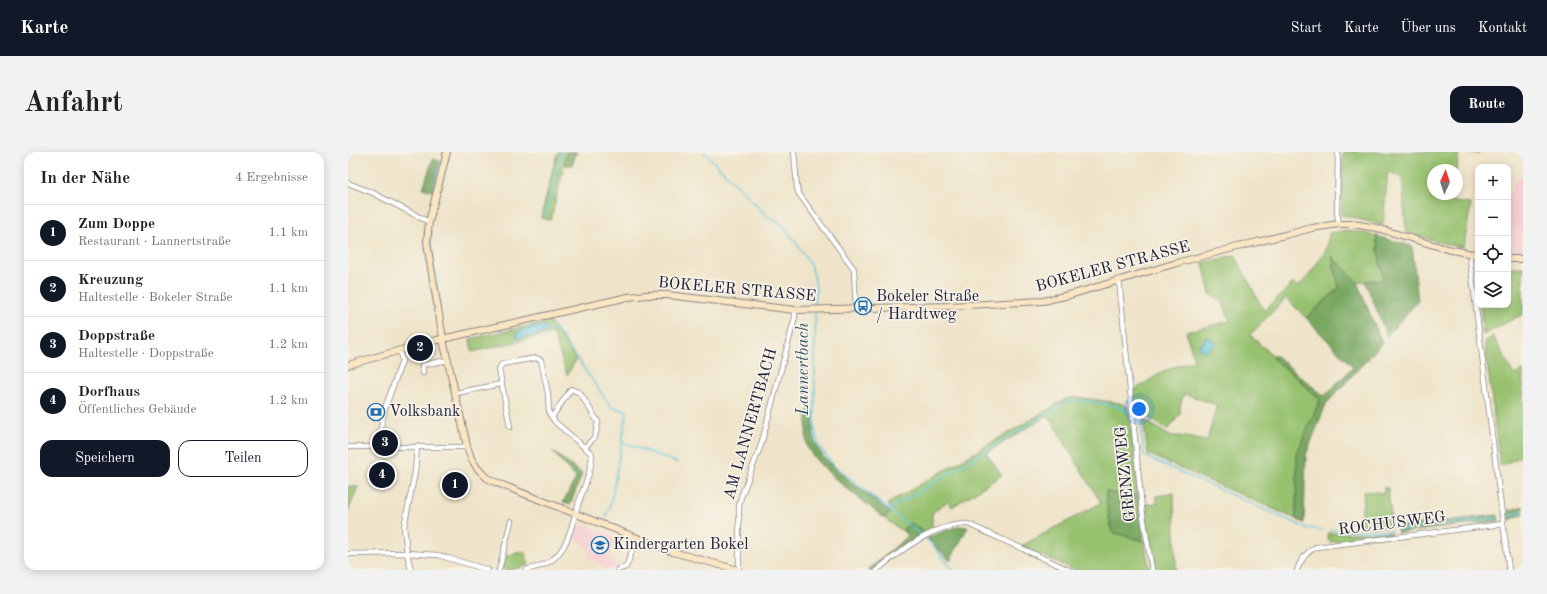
<!DOCTYPE html>
<html lang="de">
<head>
<meta charset="utf-8">
<style>
	:root { --surface:#fff; --page:#f2f2f2; --text:#202124; --muted:#757577; --line:#e0e0e0; --accent:#111827 }
	body { margin:0; font-family:"Old Standard TT",serif; background:var(--page); color:var(--text) }
	.controls { position:absolute; right:12px; top:12px; display:grid; overflow:hidden; border-radius:8px; box-shadow:0 2px 10px #0003 }
	.controls button { width:36px; height:36px; display:grid; place-items:center; padding:0; border:0; border-bottom:1px solid var(--line); background:var(--surface); color:var(--text); font:20px sans-serif }
	.compass { position:absolute; left:1079px; top:12px; width:36px; height:36px; border-radius:50%; background:var(--surface); box-shadow:0 2px 10px #0003; rotate:3deg }
	.you { position:absolute; left:791px; top:257px; width:14px; height:14px; margin:-10px; border:3px solid #fff; border-radius:50%; background:#1a73e8; box-shadow:0 0 0 6px #1a73e833 }
	.badge { display:grid; place-items:center; width:26px; height:26px; border-radius:50%; background:var(--accent); color:#fff; font-size:13px; font-weight:700 }
	.pin { position:absolute; translate:-50% -50%; border:2px solid #fff; box-shadow:0 1px 4px #0006 }
	.list { margin:0; padding:0; list-style:none }
	h2 { display:flex; justify-content:space-between; align-items:center; height:52px; margin:0; padding:0 16px; font-size:17px }
	h2 small { font-size:13px; font-weight:400; color:var(--muted) }
	.list li { display:grid; grid-template-columns:26px 1fr auto; gap:12px; align-items:center; box-sizing:border-box; height:56px; padding:0 16px; border-top:1px solid var(--line) }
	.list b { display:block; font-size:15px; white-space:nowrap }
	.list p { margin:0; font-size:13px; white-space:nowrap; color:var(--muted) }
	.list em { font-size:13px; font-style:normal; color:var(--muted) }
	.actions { display:flex; gap:8px; padding:12px 16px }
	.actions a { flex:1; padding:9px 0; border:1px solid var(--accent); border-radius:12px; text-align:center; font-size:14px; color:var(--accent) }
	.actions .main { background:var(--accent); color:#fff }
	.icon { flex:none; width:22px; height:22px; fill:none; stroke:currentColor; stroke-width:2; stroke-linecap:round; stroke-linejoin:round }
	.map { position:relative; flex:none; width:1175px; height:418px; overflow:hidden; border-radius:12px }
	header { display:flex; align-items:center; gap:24px; box-sizing:border-box; height:56px; padding:0 20px; background:var(--accent); color:#fff }
	header strong { font-size:19px }
	nav { display:flex; gap:22px; margin-inline-start:auto; font-size:14px }
	.intro { display:flex; align-items:center; justify-content:space-between; box-sizing:border-box; height:96px; padding:0 24px }
	h1 { margin:0; font-size:28px }
	.button { padding:10px 18px; border-radius:12px; background:var(--accent); color:#fff; font-size:14px; font-weight:700 }
	main { display:flex; gap:24px; padding:0 24px }
	aside { flex:1; background:var(--surface); border-radius:12px; box-shadow:0 2px 10px #0003 }
	.map>svg:first-child { display:block }
	.built { fill:#f7cfd2 }
	.green { fill:#96c16e; stroke:#5c7254 }
	.forest { fill:#78a761; stroke:#4d644e }
	.water { fill:#63c7e0; stroke:#42748e }
	.lines { fill:none; stroke-linecap:round; stroke-linejoin:round }
	.stream { stroke:#63c7e0; stroke-width:1.5 }
	.street-casing { stroke:#888382; stroke-width:6 }
	.secondary-casing { stroke:#888382; stroke-width:8 }
	.street { stroke:#fff; stroke-width:4.5 }
	.secondary { stroke:#fbe6c4; stroke-width:6 }
	.labels { text-anchor:middle; dominant-baseline:central; stroke-width:3.5; stroke-linejoin:round; paint-order:stroke }
	.street-label { font-size:16px; fill:#22223b; stroke:#f7f3e8 }
	.poi-label { font-size:16px; fill:#22223b; stroke:#f7f3e8; text-anchor:start }
	.water-label { font-size:17px; font-style:italic; fill:#36546d; stroke:#f7f3e8 }
</style>
</head>
<body>
<header>
<strong>Karte</strong>
<nav><a>Start</a><a>Karte</a><a>Über uns</a><a>Kontakt</a></nav>
</header>
<div class="intro"><h1>Anfahrt</h1><a class="button">Route</a></div>
<main>
<aside>
<h2>In der Nähe<small>4 Ergebnisse</small></h2>
<ul class="list">
<li><span class="badge">1</span><div><b>Zum Doppe</b><p>Restaurant · Lannertstraße</p></div><em>1.1 km</em></li>
<li><span class="badge">2</span><div><b>Kreuzung</b><p>Haltestelle · Bokeler Straße</p></div><em>1.1 km</em></li>
<li><span class="badge">3</span><div><b>Doppstraße</b><p>Haltestelle · Doppstraße</p></div><em>1.2 km</em></li>
<li><span class="badge">4</span><div><b>Dorfhaus</b><p>Öffentliches Gebäude</p></div><em>1.2 km</em></li>
</ul>
<div class="actions"><a class="main">Speichern</a><a>Teilen</a></div>
</aside>
<div class="map">
<svg width="1175" height="418" viewBox="0 0 1175 418">
	<rect width="100%" height="100%" fill="#f7f3e8"/>
	<filter id="ink" filterUnits="userSpaceOnUse"><feTurbulence type="fractalNoise" baseFrequency=".025" numOctaves="2"/><feDisplacementMap in="SourceGraphic" scale="8" xChannelSelector="R" yChannelSelector="G"/><feConvolveMatrix kernelMatrix="1 2 1 2 8 2 1 2 1" color-interpolation-filters="sRGB"/></filter>
	<filter id="wash" filterUnits="userSpaceOnUse"><feTurbulence type="fractalNoise" baseFrequency=".012" numOctaves="4" result="noise"/><feDisplacementMap in="SourceGraphic" scale="16" xChannelSelector="R" yChannelSelector="G"/><feGaussianBlur stdDeviation="0.9" result="paint"/><feColorMatrix in="noise" values="0 0 0 0 0 0 0 0 0 0 0 0 0 0 0 0 0 1.4 0 .05"/><feComposite in="paint" operator="in"/></filter>
	<g filter="url(#wash)">
		<rect width="100%" height="100%" fill="#efe4c9"/>
		<g class="built">
			<path d="M 1167,25 L 1175,27 L 1175,102 L 1160,101 L 1160,42 L 1164,41 Z"/>
			<path d="M 231,370 L 272,386 L 259,406 L 273,414 L 271,417 L 256,418 L 255,415 L 238,404 L 242,398 L 225,385 Z"/>
		</g>
		<g class="green">
			<path d="M 210,0 L 219,0 L 203,68 L 193,66 L 206,12 Z"/>
			<path d="M 995,0 L 1131,0 L 1131,2 L 1111,0 L 1109,18 L 1085,18 L 1083,47 L 1123,52 L 1116,95 L 1100,93 L 1058,80 L 1054,26 L 1040,19 L 1035,73 L 993,63 Z"/>
			<path d="M 993,79 L 1012,80 L 1028,84 L 1035,127 L 1009,130 L 984,104 L 991,136 L 958,166 L 938,146 L 902,183 L 925,204 L 924,206 L 948,225 L 972,248 L 949,301 L 948,367 L 800,302 L 795,267 L 822,284 L 832,284 L 859,289 L 869,253 L 836,242 L 832,254 L 832,262 L 820,278 L 788,258 L 785,239 C 806,225 821,214 846,209 L 838,180 L 882,169 L 875,151 L 862,142 L 855,111 L 887,103 L 916,159 L 945,131 L 950,135 L 961,123 L 979,96 L 981,81 Z"/>
			<path d="M 1160,115 L 1175,115 L 1175,162 L 1135,183 L 1132,153 L 1160,153 Z"/>
			<path d="M 201,169 L 210,180 L 124,200 L 122,187 Z"/>
			<path d="M 210,181 L 228,208 L 219,223 L 205,182 Z"/>
			<path d="M 1145,184 L 1166,223 L 1175,218 L 1175,304 L 1152,314 L 1137,193 L 1138,189 Z"/>
			<path d="M 727,245 L 772,251 L 781,256 L 790,344 L 758,340 L 758,349 L 764,380 L 796,389 L 802,418 L 727,418 L 673,394 L 753,351 L 700,263 L 638,301 L 654,323 L 604,355 L 600,349 L 584,361 L 584,380 L 560,383 L 536,366 L 545,359 L 539,352 L 718,247 Z"/>
			<path d="M 0,334 L 10,335 L 0,359 Z"/>
			<path d="M 1036,335 L 1040,336 L 1044,375 L 1012,375 L 1016,339 L 1036,341 Z"/>
			<path d="M 826,341 L 828,418 L 806,418 L 800,384 L 796,356 L 799,352 L 809,351 L 808,344 Z"/>
			<path d="M 980,381 L 1043,381 L 1043,383 L 982,390 L 980,388 Z"/>
			<path d="M 176,399 L 181,413 L 163,418 L 156,418 L 155,415 L 158,404 Z"/>
		</g>
		<g class="forest">
			<path d="M 219,0 L 229,0 L 224,13 L 216,13 Z"/>
			<path d="M 85,7 L 92,9 L 84,39 L 75,36 Z"/>
			<path d="M 1028,84 L 1064,94 L 1070,149 L 1039,184 L 1017,129 L 1035,127 Z"/>
			<path d="M 984,104 L 1009,130 L 1034,191 L 978,252 L 958,303 L 956,371 L 948,367 L 949,301 L 972,248 L 948,225 L 924,206 L 927,203 L 976,244 L 1005,215 L 958,166 L 991,136 Z"/>
			<path d="M 459,259 L 466,259 C 465,270 464,282 468,293 C 475,312 525,346 542,360 L 536,366 C 519,352 465,313 459,294 C 457,285 459,269 459,259 Z"/>
			<path d="M 204,299 L 234,322 L 222,353 L 215,350 L 228,326 Z"/>
			<path d="M 758,340 L 790,344 L 796,389 L 764,380 L 758,349 Z"/>
			<path d="M 1175,354 L 1175,362 L 1158,370 L 1157,360 Z"/>
			<path d="M 1150,363 L 1151,369 L 1050,381 L 1048,375 Z"/>
			<path d="M 563,371 L 579,382 L 564,388 L 526,418 L 520,418 L 560,384 L 555,377 Z"/>
			<path d="M 610,374 L 620,375 L 602,409 L 579,386 Z"/>
		</g>
		<g class="water">
			<path d="M 190,174 L 198,175 L 200,179 L 190,183 L 169,186 L 168,182 L 177,177 Z"/>
			<path d="M 859,185 L 868,190 L 867,192 L 857,200 L 851,196 L 851,193 L 856,190 L 857,186 Z"/>
		</g>
		<g class="lines">
			<g class="stream">
				<path d="M 356,0 L 420,65 L 435,73 L 446,88 L 461,110 L 466,123 L 468,138 L 466,155"/>
				<path d="M 95,2 L 95,0"/>
				<path d="M 85,41 L 93,9"/>
				<path d="M 197,64 L 214,0"/>
				<path d="M 77,72 L 77,97 L 87,159"/>
				<path d="M 83,78 L 83,96 L 91,144"/>
				<path d="M 467,159 L 467,278 L 470,293 L 486,314 L 574,384"/>
				<path d="M 200,178 L 210,179 L 263,255 L 278,259 L 279,261 L 263,350 L 258,366"/>
				<path d="M 790,267 L 793,271 L 796,304 L 958,376 L 974,378"/>
				<path d="M 274,290 L 330,311"/>
				<path d="M 542,357 L 719,250 L 728,248 L 764,253 L 780,259"/>
				<path d="M 1158,365 L 1175,359"/>
				<path d="M 982,378 L 1043,379"/>
				<path d="M 1050,378 L 1149,366"/>
				<path d="M 577,386 L 583,391 L 605,418"/>
			</g>
		</g>
	</g>
	<g filter="url(#ink)">
		<g class="lines">
			<defs>
				<g id="street">
					<path d="M 446,0 L 449,36 L 451,42 L 506,117 L 508,157"/>
					<path d="M 990,0 L 989,61 L 991,72"/>
					<path d="M 0,31 L 25,41 L 81,70"/>
					<path d="M 1123,102 L 1122,108 L 1161,418"/>
					<path d="M 771,128 L 794,357 L 804,418"/>
					<path d="M 75,221 L 74,213 L 100,208"/>
					<path d="M 108,241 L 153,232"/>
					<path d="M 204,265 L 223,237 L 232,241 L 250,270 L 247,285 L 237,295"/>
					<path d="M 162,275 L 151,217 L 154,212 L 188,206 L 193,208 L 200,242 L 201,261 L 207,270 L 244,302 C 244,320 235,336 230,353 C 224,371 221,395 204,408 C 198,413 186,416 178,418"/>
					<path d="M 29,294 L 37,256 L 54,209 L 52,198"/>
					<path d="M 0,295 L 113,295 L 119,294"/>
					<path d="M 0,402 L 59,401 L 90,403 L 140,418"/>
					<path d="M 63,418 L 59,401 L 56,375 L 67,320 L 69,294"/>
					<path d="M 151,418 L 163,369"/>
					<path d="M 270,418 L 278,415 L 289,386"/>
					<path d="M 391,418 L 391,354 L 393,345 L 413,293 L 447,165 L 447,158"/>
					<path d="M 529,418 C 553,398 588,371 620,372 L 721,418"/>
					<path d="M 949,418 C 953,407 958,400 968,395 L 1155,372"/>
				</g>
				<g id="secondary">
					<path d="M 99,0 L 81,70 L 79,90 L 82,110 L 96,192 L 119,294 L 123,306 L 129,316 L 139,326 L 149,331 L 325,400 L 390,418"/>
					<path d="M 1160,107 L 1175,107"/>
					<path d="M 0,213 L 81,190 L 280,145 L 299,143 L 319,143 L 447,158 L 601,154 L 695,149 L 725,142 L 832,110 L 882,97 L 964,76 L 991,72 L 1005,72 L 1029,76 L 1099,97 L 1130,103"/>
				</g>
			</defs>
			<use href="#street" class="street-casing"/>
			<use href="#secondary" class="secondary-casing"/>
			<use href="#street" class="street"/>
			<use href="#secondary" class="secondary"/>
		</g>
	</g>
	<defs>
		<symbol id="bus-ring" viewBox="-11 -11 22 22"><circle r="9.5" fill="#f7f3e8" stroke="#1f6fb2" stroke-width="1.5"/><path d="M-5-6H5V4H4V6H2V4H-2V6H-4V4H-5ZM-3.5-4V0h7V-4ZM-3.5 1.2v1.5H-2V1.2ZM2 1.2v1.5H3.5V1.2Z" fill="#1f6fb2"/></symbol>
		<symbol id="bank-ring" viewBox="-11 -11 22 22"><circle r="9.5" fill="#f7f3e8" stroke="#1f6fb2" stroke-width="1.5"/><path d="M-6-4H6V4H-6ZM0-2.3a2.3 2.3 0 1 0 0 4.6a2.3 2.3 0 1 0 0-4.6Z" fill="#1f6fb2"/></symbol>
		<symbol id="school-ring" viewBox="-11 -11 22 22"><circle r="9.5" fill="#f7f3e8" stroke="#1f6fb2" stroke-width="1.5"/><path d="M0-5L7-2L0 1L-7-2ZM-4 1L0 2.5L4 1V4Q0 6-4 4Z" fill="#1f6fb2"/></symbol>
	</defs>
	<g fill-rule="evenodd">
		<use href="#bus-ring" x="505" y="144" width="20" height="20"/>
		<use href="#bank-ring" x="18" y="250" width="20" height="20"/>
		<use href="#school-ring" x="242" y="383" width="20" height="20"/>
	</g>
	<g class="labels">
		<g class="street-label">
			<text transform="translate(765 115) rotate(-15)">BOKELER STRASSE</text>
			<text transform="translate(389 138) rotate(5)">BOKELER STRASSE</text>
			<text transform="translate(403 272) rotate(-74)">AM LANNERTBACH</text>
			<text transform="translate(778 322) rotate(-96)">GRENZWEG</text>
			<text transform="translate(1044 372) rotate(-7)">ROCHUSWEG</text>
		</g>
		<g class="poi-label">
			<text x="528" y="145">Bokeler Straße<tspan x="528" dy="18">/ Hardtweg</tspan></text>
			<text x="41" y="260">Volksbank</text>
			<text x="265" y="393">Kindergarten Bokel</text>
		</g>
		<g class="water-label">
			<text transform="translate(455 217) rotate(-90)">Lannertbach</text>
		</g>
	</g>
</svg>
<div class="controls">
<button>+</button>
<button>−</button>
<button><svg class="icon" aria-label="locate" viewBox="0 0 24 24"><circle cx="12" cy="12" r="6"/><path d="M12 2v4M12 18v4M2 12h4M18 12h4"/></svg></button>
<button><svg class="icon" aria-label="layers" viewBox="0 0 24 24"><path d="M12 4l9 5-9 5-9-5zM3 14l9 5 9-5"/></svg></button>
</div>
<svg class="compass" viewBox="-18 -18 36 36"><path d="M0-13l5 13h-10z" fill="#e53935"/><path d="M0 13l5-13h-10z" fill="#757577"/></svg>
<div class="you"></div>
<div class="pin badge" style="left:107px;top:333px">1</div>
<div class="pin badge" style="left:72px;top:196px">2</div>
<div class="pin badge" style="left:37px;top:291px">3</div>
<div class="pin badge" style="left:34px;top:323px">4</div>
</div>
</main>
</body>
</html>
